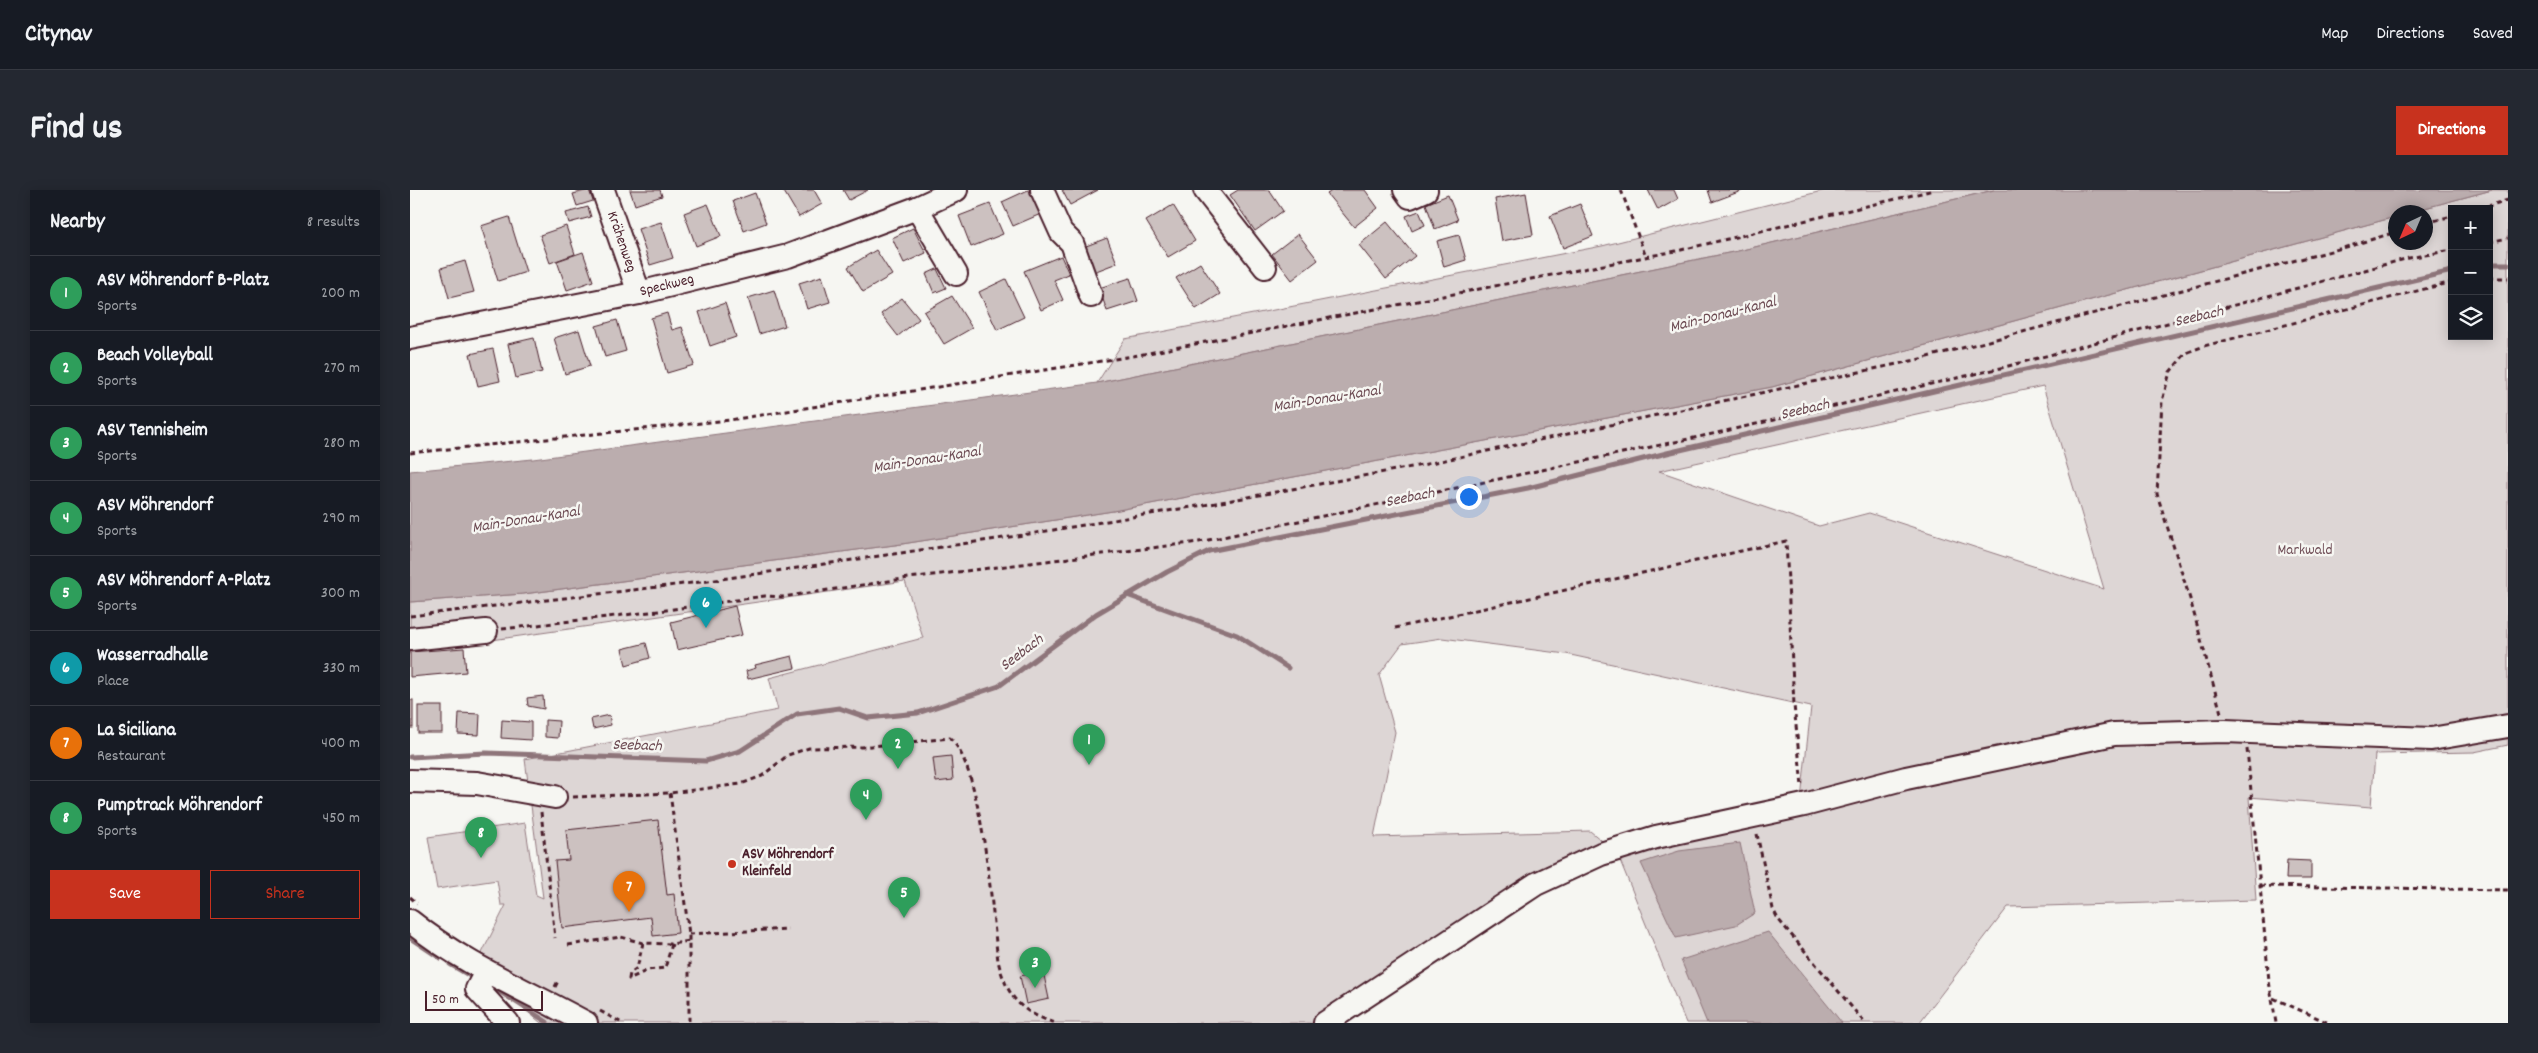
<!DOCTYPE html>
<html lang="en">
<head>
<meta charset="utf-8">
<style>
	:root { --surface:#171b24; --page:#242831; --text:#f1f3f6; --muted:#9ea1a6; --line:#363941; --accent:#c8321e }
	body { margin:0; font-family:Dekko,sans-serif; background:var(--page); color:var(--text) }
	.controls { position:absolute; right:15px; top:15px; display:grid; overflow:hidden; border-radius:0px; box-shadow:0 2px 12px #0003 }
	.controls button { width:45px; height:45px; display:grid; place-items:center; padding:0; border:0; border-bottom:1px solid var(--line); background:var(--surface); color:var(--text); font:25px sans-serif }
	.compass { position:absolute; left:1978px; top:15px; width:45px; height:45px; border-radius:50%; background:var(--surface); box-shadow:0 2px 12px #0003; rotate:224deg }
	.scale { position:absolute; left:15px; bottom:12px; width:118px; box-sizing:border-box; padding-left:5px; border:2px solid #4a1f2b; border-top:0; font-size:14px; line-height:18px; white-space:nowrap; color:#4a1f2b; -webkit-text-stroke:4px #f6f6f2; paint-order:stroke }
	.you { position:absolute; left:1058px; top:306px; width:18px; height:18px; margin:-12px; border:4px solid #fff; border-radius:50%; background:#1a73e8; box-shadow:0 0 0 8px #1a73e833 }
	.badge { display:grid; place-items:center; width:32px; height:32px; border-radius:50%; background:var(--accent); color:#fff; font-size:16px; font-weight:700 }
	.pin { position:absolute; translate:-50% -41px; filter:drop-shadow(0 1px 2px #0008) }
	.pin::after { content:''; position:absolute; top:26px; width:18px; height:15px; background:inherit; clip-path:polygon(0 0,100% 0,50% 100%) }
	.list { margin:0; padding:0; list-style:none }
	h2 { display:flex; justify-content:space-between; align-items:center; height:65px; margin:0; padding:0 20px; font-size:21px }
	h2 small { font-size:16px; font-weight:400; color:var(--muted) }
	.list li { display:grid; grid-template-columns:32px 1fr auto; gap:15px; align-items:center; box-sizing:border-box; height:75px; padding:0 20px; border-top:1px solid var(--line) }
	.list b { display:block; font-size:19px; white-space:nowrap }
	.list p { margin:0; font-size:16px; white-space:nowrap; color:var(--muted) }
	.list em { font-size:16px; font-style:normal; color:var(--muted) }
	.actions { display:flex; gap:10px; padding:15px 20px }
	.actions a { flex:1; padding:11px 0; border:1px solid var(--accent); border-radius:0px; text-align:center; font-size:18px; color:var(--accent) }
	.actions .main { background:var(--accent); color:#fff }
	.icon { flex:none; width:28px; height:28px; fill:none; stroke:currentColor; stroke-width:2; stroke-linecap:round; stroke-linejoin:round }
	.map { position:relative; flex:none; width:2098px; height:833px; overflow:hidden; border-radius:0px }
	header { display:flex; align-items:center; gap:30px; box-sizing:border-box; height:70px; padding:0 25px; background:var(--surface); border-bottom:1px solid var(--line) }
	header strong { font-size:24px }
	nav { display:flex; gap:28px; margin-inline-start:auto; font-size:18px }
	.intro { display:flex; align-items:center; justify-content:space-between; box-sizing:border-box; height:120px; padding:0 30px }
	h1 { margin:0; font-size:35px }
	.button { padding:12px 22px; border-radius:0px; background:var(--accent); color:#fff; font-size:18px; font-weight:700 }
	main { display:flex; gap:30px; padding:0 30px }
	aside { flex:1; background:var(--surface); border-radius:0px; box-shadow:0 2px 12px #0003 }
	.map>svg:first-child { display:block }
	.green { fill:#ddd6d5; stroke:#947a80; fill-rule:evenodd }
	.water { fill:#bbadae; stroke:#8e747a }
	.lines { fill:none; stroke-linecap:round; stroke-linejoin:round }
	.stream { stroke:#8e747a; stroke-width:5 }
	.building { fill:#ccc1c0; stroke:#4a1f2b }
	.minor-casing { stroke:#4a1f2b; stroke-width:26 }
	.path { stroke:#4a1f2b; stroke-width:3; stroke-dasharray:5 4; stroke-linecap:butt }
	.minor { stroke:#f6f6f2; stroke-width:22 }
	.poi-dot { fill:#c8321e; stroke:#f6f6f2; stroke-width:2 }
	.labels { text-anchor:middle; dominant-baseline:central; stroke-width:5; stroke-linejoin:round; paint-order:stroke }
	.street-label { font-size:15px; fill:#4a1f2b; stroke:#f6f6f2 }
	.park-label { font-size:15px; fill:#6f4d56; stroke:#f6f6f2 }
	.poi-label { font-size:15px; font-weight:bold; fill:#4a1f2b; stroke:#f6f6f2; text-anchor:start }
	.water-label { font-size:16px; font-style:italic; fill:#6c4a52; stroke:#f6f6f2 }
</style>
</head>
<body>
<header>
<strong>Citynav</strong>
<nav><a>Map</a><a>Directions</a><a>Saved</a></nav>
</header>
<div class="intro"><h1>Find us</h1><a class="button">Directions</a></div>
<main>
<aside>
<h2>Nearby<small>8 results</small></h2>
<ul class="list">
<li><span class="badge" style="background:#2e9e5b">1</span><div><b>ASV Möhrendorf B-Platz</b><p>Sports</p></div><em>200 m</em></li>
<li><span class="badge" style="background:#2e9e5b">2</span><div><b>Beach Volleyball</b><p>Sports</p></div><em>270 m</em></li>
<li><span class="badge" style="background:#2e9e5b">3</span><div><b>ASV Tennisheim</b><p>Sports</p></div><em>280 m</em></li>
<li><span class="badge" style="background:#2e9e5b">4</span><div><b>ASV Möhrendorf</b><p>Sports</p></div><em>290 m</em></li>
<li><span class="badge" style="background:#2e9e5b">5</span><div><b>ASV Möhrendorf A-Platz</b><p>Sports</p></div><em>300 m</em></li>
<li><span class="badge" style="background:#0f9aa8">6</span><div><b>Wasserradhalle</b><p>Place</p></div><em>330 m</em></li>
<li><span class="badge" style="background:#e8710a">7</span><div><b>La Siciliana</b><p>Restaurant</p></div><em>400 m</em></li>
<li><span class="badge" style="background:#2e9e5b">8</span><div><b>Pumptrack Möhrendorf</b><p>Sports</p></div><em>450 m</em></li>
</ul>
<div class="actions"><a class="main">Save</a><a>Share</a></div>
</aside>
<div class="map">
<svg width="2098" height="833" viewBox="0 0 2098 833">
	<rect width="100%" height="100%" fill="#f6f6f2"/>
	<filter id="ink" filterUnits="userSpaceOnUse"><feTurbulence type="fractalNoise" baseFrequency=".02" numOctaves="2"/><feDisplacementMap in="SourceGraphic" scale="10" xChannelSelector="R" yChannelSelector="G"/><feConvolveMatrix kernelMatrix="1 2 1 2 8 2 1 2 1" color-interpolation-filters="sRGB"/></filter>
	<g filter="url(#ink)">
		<g class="green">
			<path d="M 1416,0 L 1584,0 L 1328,61 L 687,193 L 715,149 L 1192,56 Z"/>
			<path d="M 2082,0 L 2098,0 L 2098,555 L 2064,562 L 1965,564 L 1961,617 L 1839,607 L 1846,710 L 1598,717 L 1509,833 L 1276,833 L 1207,663 L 1107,714 L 924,833 L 131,833 L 65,777 L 96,715 L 91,715 L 87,690 L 27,699 L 18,647 L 115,633 L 126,705 L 133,708 L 115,569 L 368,520 L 359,488 L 513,448 L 495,391 L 75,451 L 0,452 L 0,412 L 114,404 L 492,354 L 703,321 L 1362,197 L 1985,27 L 1986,52 L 2016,52 L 2016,22 L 2000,22 ZM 2042,19 L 2079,19 L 2079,146 L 2042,146 ZM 1633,196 L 1694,399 L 1459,323 L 1409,336 L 1249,281 ZM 1032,448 L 1156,464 L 1401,517 L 1390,619 L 1207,663 L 1180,641 L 964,647 L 985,542 L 969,485 L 992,454 Z"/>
		</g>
		<g class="water">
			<path d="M 1584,0 L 2082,0 L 2000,22 L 1986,22 L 1985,27 L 1362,197 L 703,321 L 492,354 L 113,404 L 0,412 L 0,281 L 123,269 L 687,193 L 1328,61 Z"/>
			<path d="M 1330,653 L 1345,723 L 1326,735 L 1266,748 L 1231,673 L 1269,661 Z"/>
			<path d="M 1358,742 L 1432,833 L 1297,833 L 1271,770 Z"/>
		</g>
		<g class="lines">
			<g class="stream">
				<path d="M 2079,74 L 2098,74"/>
				<path d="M 717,405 L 827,445 L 878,478"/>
				<path d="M 0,567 L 76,563 L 296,571 L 330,561 L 387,524 L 429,518 L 458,528 L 508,523 L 589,496 L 686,424 L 757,382 L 799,361 L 1118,298 L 1257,263 L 2042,81"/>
				<path d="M 0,748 L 30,768"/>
				<path d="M 40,774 L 62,787"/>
				<path d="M 84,798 L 137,832"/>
			</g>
		</g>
		<g class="building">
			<path d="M 179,0 L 183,11 L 167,16 L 163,4 Z"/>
			<path d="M 220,0 L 250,0 L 252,6 L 225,15 Z"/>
			<path d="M 373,0 L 404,0 L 412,14 L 389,27 Z"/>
			<path d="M 433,0 L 458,0 L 439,10 Z"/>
			<path d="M 618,0 L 623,0 L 633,23 L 603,36 L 592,12 Z"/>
			<path d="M 652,0 L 688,0 L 660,15 Z"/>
			<path d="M 828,0 L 859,0 L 873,21 L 845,41 L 820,5 Z"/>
			<path d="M 923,0 L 955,0 L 968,18 L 944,37 L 917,4 Z"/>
			<path d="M 1238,0 L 1264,0 L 1268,9 L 1248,20 Z"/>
			<path d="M 1298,0 L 1334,0 L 1302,12 Z"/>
			<path d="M 345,3 L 356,33 L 334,41 L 323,11 Z"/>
			<path d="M 1116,3 L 1123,45 L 1092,51 L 1085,9 Z"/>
			<path d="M 1038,5 L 1048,30 L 1025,39 L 1016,14 Z"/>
			<path d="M 298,14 L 311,46 L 286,56 L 274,23 Z"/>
			<path d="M 580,14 L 593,44 L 561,57 L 549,26 Z"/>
			<path d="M 1170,14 L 1183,46 L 1153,58 L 1140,26 Z"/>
			<path d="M 763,15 L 785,51 L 758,67 L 736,31 Z"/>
			<path d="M 178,17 L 181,27 L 159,33 L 156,23 Z"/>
			<path d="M 1009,21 L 1015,35 L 1002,41 L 996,26 Z"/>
			<path d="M 99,27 L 116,82 L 88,91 L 71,36 Z"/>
			<path d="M 251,32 L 263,68 L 240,75 L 228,39 Z"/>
			<path d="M 977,32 L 1005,66 L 976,89 L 949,55 Z"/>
			<path d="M 156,36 L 165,64 L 140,73 L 130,45 Z"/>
			<path d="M 503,38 L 516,63 L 494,73 L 482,48 Z"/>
			<path d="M 888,44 L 908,70 L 882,90 L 862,64 Z"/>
			<path d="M 1049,45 L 1056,70 L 1034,77 L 1027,51 Z"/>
			<path d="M 697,48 L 707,73 L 681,83 L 671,58 Z"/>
			<path d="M 466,60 L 482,85 L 453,102 L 438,77 Z"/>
			<path d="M 173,62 L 183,91 L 157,100 L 147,71 Z"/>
			<path d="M 651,66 L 659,84 L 644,90 L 653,110 L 631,120 L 614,81 Z"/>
			<path d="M 55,71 L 64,102 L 39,108 L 31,78 Z"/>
			<path d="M 790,73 L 810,104 L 786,119 L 766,88 Z"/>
			<path d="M 527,79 L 536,98 L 524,103 L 516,84 Z"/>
			<path d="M 412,86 L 420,112 L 397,119 L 389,93 Z"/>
			<path d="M 720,88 L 728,111 L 697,121 L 689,98 Z"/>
			<path d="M 596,89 L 614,127 L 587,140 L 569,102 Z"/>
			<path d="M 364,100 L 375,136 L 349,144 L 338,108 Z"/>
			<path d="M 542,106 L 562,138 L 534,154 L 514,122 Z"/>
			<path d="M 492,108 L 509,129 L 488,146 L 471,124 Z"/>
			<path d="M 315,113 L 326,147 L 300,156 L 289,122 Z"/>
			<path d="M 257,123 L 262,140 L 272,137 L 284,175 L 257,183 L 241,128 Z"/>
			<path d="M 207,130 L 216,161 L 195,167 L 186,136 Z"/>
			<path d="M 169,140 L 180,176 L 155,184 L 144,148 Z"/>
			<path d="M 124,148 L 132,182 L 106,188 L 98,154 Z"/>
			<path d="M 83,159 L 90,191 L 68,196 L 60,164 Z"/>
			<path d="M 325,416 L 332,445 L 267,460 L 261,432 Z"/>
			<path d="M 236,453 L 240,468 L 216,475 L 212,459 Z"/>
			<path d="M 54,458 L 56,482 L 0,487 L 0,462 Z"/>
			<path d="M 382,466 L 385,478 L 338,489 L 336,481 L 346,478 L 345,475 Z"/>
			<path d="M 133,506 L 134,519 L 118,516 L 117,508 Z"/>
			<rect x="0" y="510" width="3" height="28"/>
			<rect x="8" y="516" width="24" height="27"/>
			<path d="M 49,523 L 70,524 L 69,545 L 48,544 Z"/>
			<path d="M 199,525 L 201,535 L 183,539 L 181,529 Z"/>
			<path d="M 92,530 L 121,532 L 121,550 L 91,548 Z"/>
			<path d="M 135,530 L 149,531 L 148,548 L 135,547 Z"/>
			<path d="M 541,566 L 543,590 L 526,592 L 523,568 Z"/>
			<path d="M 248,630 L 257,705 L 264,704 L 268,743 L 243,746 L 241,727 L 152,738 L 145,671 L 159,670 L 156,640 Z"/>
			<path d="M 1877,670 L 1901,671 L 1901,689 L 1876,689 Z"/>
			<path d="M 633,781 L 639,809 L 616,814 L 610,786 Z"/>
		</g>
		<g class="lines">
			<defs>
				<g id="minor">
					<path d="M 193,0 L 229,103"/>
					<path d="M 632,0 L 651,42 L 662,53 L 681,106"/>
					<path d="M 795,0 L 855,77"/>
					<path d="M 995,0 L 1000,7 L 1016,0"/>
					<path d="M 507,18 L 546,84"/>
					<path d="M 0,148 L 229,103 L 378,66 L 507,18 L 546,0"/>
					<path d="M 0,449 L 76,441"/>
					<path d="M 0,591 L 67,593 L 145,607"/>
					<path d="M 0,731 C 56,776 114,799 176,833"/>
					<path d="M 76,782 L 67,799 L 98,833"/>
					<path d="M 915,833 L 1126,694 L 1191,664 L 1246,647 L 1394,615 L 1496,588 L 1704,544 L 1815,541 L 2021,549 L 2098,536"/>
				</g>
			</defs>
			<use href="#minor" class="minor-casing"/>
			<g class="path">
				<path d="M 1211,0 L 1236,67"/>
				<path d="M 2068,19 L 2098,10"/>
				<path d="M 2016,33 L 2042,26"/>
				<path d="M 2079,52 L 2098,48"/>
				<path d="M 2079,88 L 2098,88"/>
				<path d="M 0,263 L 320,230 L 723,166 L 1271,60 L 1524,0"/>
				<path d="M 0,426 L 291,392 L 607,346 L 806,313 L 1007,276 L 1506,170 L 1940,56 L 1986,42"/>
				<path d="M 985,438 L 1376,351 L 1384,515 L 1392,597"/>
				<path d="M 92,439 L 249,421 L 355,406 L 372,407 L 499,388 L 789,352 L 1298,245 L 1591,178 L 1999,68 L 2042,60"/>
				<path d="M 1811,523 L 1780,409 L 1747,304 L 1752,211 L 1760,182 L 1776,163 L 1794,156 L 2042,92"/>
				<path d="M 1837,559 L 1859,791 L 1866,833"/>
				<path d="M 260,603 L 279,744 L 279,831"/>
				<path d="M 163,607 L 260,603 L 331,594 L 352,586 L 378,565 L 399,558 L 452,557 L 540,548 C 573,578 582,722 588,771 C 597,806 610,823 646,833"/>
				<path d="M 131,622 L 145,748"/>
				<path d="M 1347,644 L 1363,719 L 1368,729 L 1455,833"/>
				<path d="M 1850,696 L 2098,700"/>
				<path d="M 0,707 L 7,713"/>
				<path d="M 279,744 L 378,739"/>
				<path d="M 262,754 L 255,778 L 238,780 L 219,789 L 220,783 L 227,778 L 233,753 L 262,754 L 279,751"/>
				<path d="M 158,755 L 211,747 L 233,753"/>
				<path d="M 145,797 L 149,789"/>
				<path d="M 1863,808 L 1919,833"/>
				<path d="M 190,821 L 212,833"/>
			</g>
			<use href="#minor" class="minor"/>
		</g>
	</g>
	<circle class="poi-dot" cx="322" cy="674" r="5"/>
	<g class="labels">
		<g class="street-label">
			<text transform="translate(211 52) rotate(71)">Krähenweg</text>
			<text transform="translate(257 96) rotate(-14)">Speckweg</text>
		</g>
		<g class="park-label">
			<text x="1895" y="361">Markwald</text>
		</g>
		<g class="poi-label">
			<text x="332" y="665">ASV Möhrendorf<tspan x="332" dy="17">Kleinfeld</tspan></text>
		</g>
		<g class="water-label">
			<text transform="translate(1313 125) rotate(-14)">Main-Donau-Kanal</text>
			<text transform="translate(1789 127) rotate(-13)">Seebach</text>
			<text transform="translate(917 209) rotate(-9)">Main-Donau-Kanal</text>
			<text transform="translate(1395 220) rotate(-13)">Seebach</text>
			<text transform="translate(517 270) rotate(-9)">Main-Donau-Kanal</text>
			<text transform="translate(1000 308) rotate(-11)">Seebach</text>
			<text transform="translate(116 330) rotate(-9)">Main-Donau-Kanal</text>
			<text transform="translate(612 463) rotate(-37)">Seebach</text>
			<text transform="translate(227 556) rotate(2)">Seebach</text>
		</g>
	</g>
</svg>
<div class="controls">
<button>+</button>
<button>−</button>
<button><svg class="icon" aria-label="layers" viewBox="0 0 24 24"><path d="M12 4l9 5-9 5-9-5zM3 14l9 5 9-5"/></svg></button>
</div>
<svg class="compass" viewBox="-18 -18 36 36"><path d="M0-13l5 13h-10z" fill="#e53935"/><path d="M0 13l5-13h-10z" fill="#9ea1a6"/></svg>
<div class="scale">50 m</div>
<div class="you"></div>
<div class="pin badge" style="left:679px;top:575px;background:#2e9e5b">1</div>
<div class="pin badge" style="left:488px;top:579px;background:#2e9e5b">2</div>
<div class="pin badge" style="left:625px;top:798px;background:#2e9e5b">3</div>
<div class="pin badge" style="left:456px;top:630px;background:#2e9e5b">4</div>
<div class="pin badge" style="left:494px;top:728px;background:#2e9e5b">5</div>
<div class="pin badge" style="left:296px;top:438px;background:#0f9aa8">6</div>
<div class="pin badge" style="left:219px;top:722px;background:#e8710a">7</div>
<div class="pin badge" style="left:71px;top:668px;background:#2e9e5b">8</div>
</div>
</main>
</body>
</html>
